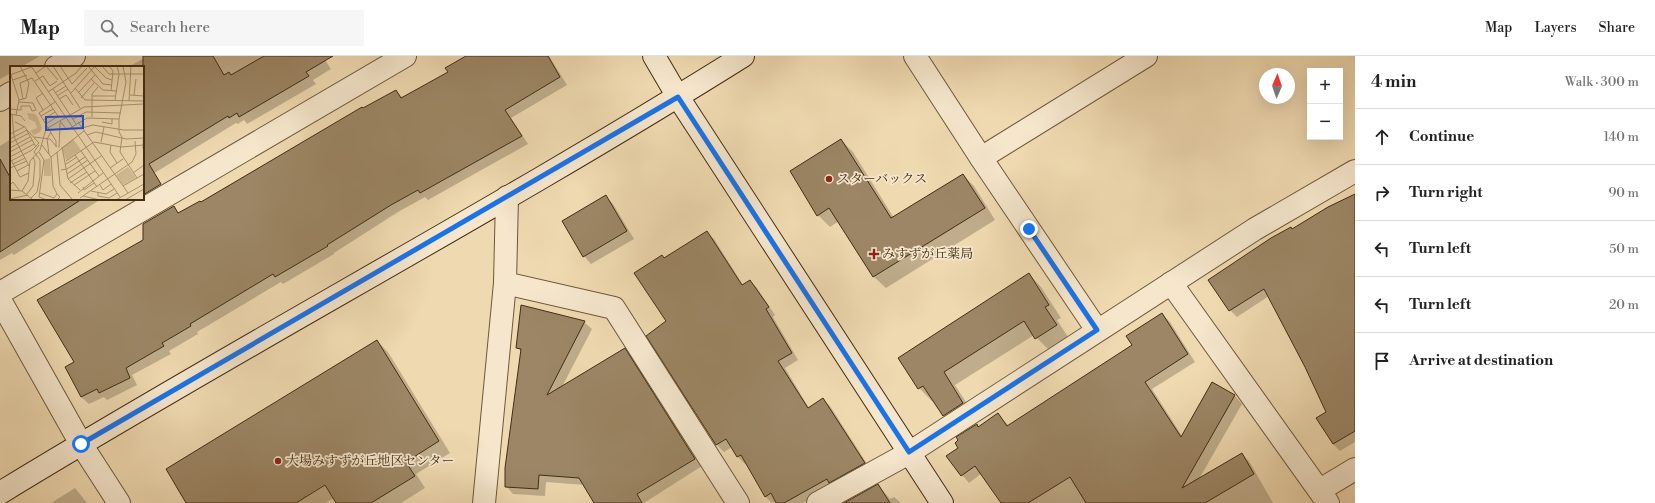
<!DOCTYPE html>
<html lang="en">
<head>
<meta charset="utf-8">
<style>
	:root { --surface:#fff; --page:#f6f6f6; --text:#222; --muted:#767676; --line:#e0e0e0 }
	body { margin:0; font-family:"Libre Bodoni","Noto Serif JP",serif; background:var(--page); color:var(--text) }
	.controls { position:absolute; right:12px; top:12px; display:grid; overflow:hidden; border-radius:0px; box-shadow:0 4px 16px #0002 }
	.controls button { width:36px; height:36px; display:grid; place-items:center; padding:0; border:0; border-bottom:1px solid var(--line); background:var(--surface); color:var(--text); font:20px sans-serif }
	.compass { position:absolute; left:1259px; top:12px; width:36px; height:36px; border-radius:50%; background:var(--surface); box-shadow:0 4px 16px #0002; rotate:2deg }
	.stop { position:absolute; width:12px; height:12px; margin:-9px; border:3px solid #1a73e8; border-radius:50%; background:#fff }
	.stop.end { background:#1a73e8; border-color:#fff; box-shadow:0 1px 4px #0008 }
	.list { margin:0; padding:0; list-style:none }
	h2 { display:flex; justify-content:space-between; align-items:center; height:52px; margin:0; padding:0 16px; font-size:17px }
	h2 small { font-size:13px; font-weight:400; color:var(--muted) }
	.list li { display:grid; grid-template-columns:26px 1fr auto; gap:12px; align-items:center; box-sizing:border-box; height:56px; padding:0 16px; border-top:1px solid var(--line) }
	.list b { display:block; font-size:15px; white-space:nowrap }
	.list em { font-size:13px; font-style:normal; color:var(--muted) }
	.icon { flex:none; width:22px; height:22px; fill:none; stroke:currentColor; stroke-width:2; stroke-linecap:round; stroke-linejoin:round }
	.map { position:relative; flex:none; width:1355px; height:447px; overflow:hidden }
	header { display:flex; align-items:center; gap:24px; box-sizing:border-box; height:56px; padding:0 20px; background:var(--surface); border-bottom:1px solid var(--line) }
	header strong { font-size:19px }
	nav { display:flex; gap:22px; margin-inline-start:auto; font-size:14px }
	.search { width:280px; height:36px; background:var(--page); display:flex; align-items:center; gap:10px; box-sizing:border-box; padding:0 14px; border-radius:0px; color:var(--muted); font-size:15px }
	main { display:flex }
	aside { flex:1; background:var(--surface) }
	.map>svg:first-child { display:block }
	.shadow { fill:#0003 }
	.building { fill:#9c8665; stroke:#422d14 }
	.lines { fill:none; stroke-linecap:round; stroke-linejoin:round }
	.street-casing { stroke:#6d583b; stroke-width:24 }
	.secondary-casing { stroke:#422d14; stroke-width:24 }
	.street { stroke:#f5e6cc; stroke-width:22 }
	.secondary { stroke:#f5e6cc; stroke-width:22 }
	.route { stroke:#1a73e8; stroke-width:5 }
	.poi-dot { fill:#8f2418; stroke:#f5e6cc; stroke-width:1.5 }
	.labels { text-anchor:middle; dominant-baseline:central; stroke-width:3.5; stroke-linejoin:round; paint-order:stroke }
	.poi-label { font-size:13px; fill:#422d14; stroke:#f5e6cc; text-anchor:start }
	.inset-road { fill:none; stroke:#aa9472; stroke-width:1 }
	.view { fill:#1d4ed8; fill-opacity:0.15; stroke:#1d4ed8; stroke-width:2 }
	.inset-edge { fill:none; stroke:#422d14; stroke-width:2 }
</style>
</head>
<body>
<header>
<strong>Map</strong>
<div class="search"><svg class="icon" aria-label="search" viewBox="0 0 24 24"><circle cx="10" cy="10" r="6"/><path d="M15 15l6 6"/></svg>Search here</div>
<nav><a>Map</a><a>Layers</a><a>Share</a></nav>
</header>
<main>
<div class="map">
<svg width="1355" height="447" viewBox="0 0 1355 447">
	<rect width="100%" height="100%" fill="#efd9b0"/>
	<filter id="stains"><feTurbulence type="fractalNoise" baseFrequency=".005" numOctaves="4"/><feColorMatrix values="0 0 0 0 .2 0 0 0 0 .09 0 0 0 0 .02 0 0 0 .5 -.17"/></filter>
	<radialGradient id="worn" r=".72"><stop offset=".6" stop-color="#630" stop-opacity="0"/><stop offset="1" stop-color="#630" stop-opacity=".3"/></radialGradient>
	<g class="shadow">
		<path d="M 0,0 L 40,0 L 21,11 L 11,11 L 11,17 L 0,23 Z"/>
		<path d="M 148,0 L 333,0 L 325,4 L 331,13 L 313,24 L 316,28 L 247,68 L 244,64 L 238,68 L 236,67 L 143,124 L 143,11 L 128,11 Z"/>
		<path d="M 468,0 L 549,0 L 567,29 L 511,62 L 528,88 L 428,144 L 425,141 L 398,156 L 334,197 L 334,198 L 283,228 L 281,226 L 197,276 L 198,278 L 169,295 L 171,298 L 132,319 L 137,329 L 107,344 L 104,341 L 89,348 L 81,341 L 66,311 L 76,306 L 160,176 L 157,171 L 362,52 L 363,53 L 396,35 L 403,42 L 449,16 Z"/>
		<path d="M 11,83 L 11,143 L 101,143 L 14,199 L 12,197 L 0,204 L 0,90 Z"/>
		<path d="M 841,84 L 853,96 L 894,162 L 963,119 L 974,130 L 995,164 L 886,232 L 874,221 L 839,165 L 830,171 L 818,159 Z"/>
		<path d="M 1355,139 L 1355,386 L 1340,395 L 1333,388 L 1318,362 L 1327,356 L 1306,311 L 1269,240 L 1237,261 L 1230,254 L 1210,224 Z"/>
		<path d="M 606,141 L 613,148 L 634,183 L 591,208 L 584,200 Z"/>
		<path d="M 707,176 L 714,183 L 743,229 L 750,225 L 757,232 L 775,259 L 773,261 L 798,304 L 785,312 L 809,352 L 823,343 L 830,350 L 871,414 L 834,430 L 803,447 L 777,447 L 776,445 L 772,447 L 765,440 L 746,407 L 745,408 L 738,401 L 732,391 L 724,396 L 717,389 L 648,280 L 667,265 L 665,203 Z"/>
		<path d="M 1029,218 L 1041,231 L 1061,262 L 1057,264 L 1068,281 L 1049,294 L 1034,279 L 955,329 L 975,360 L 956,372 L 943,360 L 933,344 L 932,345 L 919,332 Z"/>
		<path d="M 1162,258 L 1170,266 L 1195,306 L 1152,333 L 1182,380 L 1212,327 L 1235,340 L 1242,348 L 1199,423 L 1242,398 L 1249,405 L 1273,447 L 1002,447 L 982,417 L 969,427 L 962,419 L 959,392 L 977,369 L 979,372 L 998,358 L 1009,370 L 1134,289 Z"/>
		<path d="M 584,266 L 592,273 L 562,331 L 625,294 L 632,301 L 702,410 L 644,447 L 595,447 L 585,429 L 546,426 L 545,440 L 513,438 L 506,430 L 522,296 L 517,291 Z"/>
		<path d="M 377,285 L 388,296 L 450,397 L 416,418 L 425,432 L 401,447 L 337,447 L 334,442 L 325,447 L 187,447 Z"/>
		<path d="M 878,429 L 890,443 L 894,441 L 901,447 L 846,447 Z"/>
		<path d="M 75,432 L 87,447 L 51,447 Z"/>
	</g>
	<g class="building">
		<path d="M 143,0 L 213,0 L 224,19 L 229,16 L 231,19 L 264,0 L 333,0 L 306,16 L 309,20 L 239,61 L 237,57 L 229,62 L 228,60 L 149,108 L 161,128 L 143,139 Z"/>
		<path d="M 466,0 L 548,0 L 560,21 L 505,54 L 522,80 L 420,137 L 418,134 L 391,149 L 327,189 L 328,190 L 275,221 L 273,218 L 190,268 L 191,270 L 162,287 L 164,290 L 126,312 L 130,322 L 99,337 L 97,333 L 81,341 L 65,311 L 74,306 L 37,244 L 143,184 L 143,168 L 174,150 L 178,157 L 200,145 L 201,146 L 362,51 L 363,52 L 396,34 L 401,42 L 448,16 L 445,12 Z"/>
		<path d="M 841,83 L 891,162 L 963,118 L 985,152 L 873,221 L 829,152 L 817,160 L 790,115 Z"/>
		<path d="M 0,103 L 11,123 L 11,143 L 82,143 L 0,196 Z"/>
		<path d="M 1355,138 L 1355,375 L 1333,388 L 1316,362 L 1326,356 L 1305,311 L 1264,233 L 1229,255 L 1208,224 L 1271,182 L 1291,171 L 1292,173 L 1328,151 Z"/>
		<path d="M 606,139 L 627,175 L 583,201 L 562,165 Z"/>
		<path d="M 707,175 L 742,229 L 750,224 L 769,251 L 766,253 L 792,297 L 778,305 L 808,352 L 823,342 L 865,407 L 829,427 L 827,423 L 784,447 L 776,447 L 771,437 L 765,441 L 741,399 L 737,401 L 726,383 L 716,389 L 646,280 L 666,265 L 634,217 L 662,199 L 664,202 Z"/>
		<path d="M 1029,217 L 1049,249 L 1045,251 L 1057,269 L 1035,283 L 1024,265 L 944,316 L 963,347 L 943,360 L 923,330 L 918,333 L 898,302 Z"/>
		<path d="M 521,249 L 585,265 L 547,339 L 625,292 L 695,403 L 637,438 L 642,447 L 594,447 L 579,422 L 539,419 L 538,433 L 505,431 L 505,412 L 521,293 L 516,292 Z"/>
		<path d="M 1162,257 L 1188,298 L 1145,326 L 1181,381 L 1212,326 L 1235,339 L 1182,432 L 1242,397 L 1254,418 L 1205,447 L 1086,447 L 1070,421 L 1028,447 L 1001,447 L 975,410 L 961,420 L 946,400 L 958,392 L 955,387 L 958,384 L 956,381 L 977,368 L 978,371 L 998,357 L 1007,370 L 1132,289 L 1126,280 Z"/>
		<path d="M 377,284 L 439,385 L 406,406 L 415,420 L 371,447 L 336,447 L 325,429 L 296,447 L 186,447 L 166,413 Z"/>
		<path d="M 878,428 L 890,447 L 844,447 Z"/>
	</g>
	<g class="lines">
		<defs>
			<g id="street">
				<path d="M 915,0 L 981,102 L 1097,274"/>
				<path d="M 56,11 L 74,0"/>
				<path d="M 0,44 L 11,37"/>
				<path d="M 981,102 L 1146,0"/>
				<path d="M 507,141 L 505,227 L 614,252 L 738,447"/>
				<path d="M 1171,227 L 1328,447"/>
				<path d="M 0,237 L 405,0"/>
				<path d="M 0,244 L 81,388 L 119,447"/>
				<path d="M 1320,434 L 1355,413"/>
				<path d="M 484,447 L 505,227"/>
				<path d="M 818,447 L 909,397 L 1255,173 L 1355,115"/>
			</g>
			<g id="secondary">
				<path d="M 654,0 L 678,41 L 942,447"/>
				<path d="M 0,437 C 245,287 499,153 743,0"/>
			</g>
		</defs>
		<use href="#street" class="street-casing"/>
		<use href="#secondary" class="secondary-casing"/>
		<use href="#street" class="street"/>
		<use href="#secondary" class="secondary"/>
	</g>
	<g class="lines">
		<path class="route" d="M 81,388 L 678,41 L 909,396 L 1097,274 L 1029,173"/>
	</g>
	<g class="poi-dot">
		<circle cx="829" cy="123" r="4"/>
		<path d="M872 192h4v4h4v4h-4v4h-4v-4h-4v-4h4z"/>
		<circle cx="278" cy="405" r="4"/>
	</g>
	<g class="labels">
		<g class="poi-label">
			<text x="837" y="123">スターバックス</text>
			<text x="882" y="198">みすずが丘薬局</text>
			<text x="286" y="405">大場みすずが丘地区センター</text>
		</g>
	</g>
	<g transform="translate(10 10)">
		<rect width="134" height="134" fill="#efd9b0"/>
		<path d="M 17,47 L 25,48 L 28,52 L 32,62 L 30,66 L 24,69 L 20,65 L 27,62 L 25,56 L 19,53 ZM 63,73 L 71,84 L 56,94 L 52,81 ZM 40,92 L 41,110 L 34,110 L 34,94 ZM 118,101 L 126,112 L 113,119 L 106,109 Z" fill="#d2bc95"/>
		<path class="inset-road" d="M 10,0 L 19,17 L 16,32 L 13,33M 21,0 L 110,131M 36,0 L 48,14M 43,0 L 70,42M 50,0 L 62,18 L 77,2M 78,0 L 93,18 L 102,19M 92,0 L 99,8 L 134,8M 99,0 L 103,5 L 101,25M 113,0 L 116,16 L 109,53 L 109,66 L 112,71 L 110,86 L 127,112M 85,1 L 96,12 L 102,14M 26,7 L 36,0M 0,9 L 24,0M 1,9 L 9,34M 81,13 L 93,24 L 107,25M 3,14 L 17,9M 25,15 L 33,10 L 40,20 L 47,15M 65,22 L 75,34 L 133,35M 43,23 L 66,58M 38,26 L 66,7 L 72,0M 45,27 L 56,20M 61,27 L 85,0M 68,27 L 85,9M 120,29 L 134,30M 124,29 L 126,13M 47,30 L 58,23M 82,30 L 105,30M 71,32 L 84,17M 49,33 L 56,29 L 63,39M 105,34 L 109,8 L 107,0M 119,35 L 121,0M 45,36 L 29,47 L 46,75 L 46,81M 0,43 L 11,44 L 11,40 L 20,40 L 22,45 L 26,44 L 23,37 L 9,36M 33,44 L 26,32 L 33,27M 0,48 L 11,50 L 15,55M 2,48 L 4,71 L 19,100M 6,49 L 9,34 L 13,33 L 10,17 L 22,12 L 48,50 L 36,58M 31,50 L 43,43M 82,51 L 82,28 L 88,21M 63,53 L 76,46 L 111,47M 33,54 L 45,46M 50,55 L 57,64 L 77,52 L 109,53M 5,56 L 15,61 L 26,81M 68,56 L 118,127M 92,56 L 102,58 L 102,53M 72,62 L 83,59 L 114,64 L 134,64M 0,68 L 14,61M 77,69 L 86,66 L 116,73 L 134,72M 24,71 L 40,73 L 47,81M 0,73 L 17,64 L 29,77 L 22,84 L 1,95M 91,76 L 94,61M 0,77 L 19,67M 32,79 L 41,91 L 43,120 L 47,128M 101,79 L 100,86 L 107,97M 52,81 L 58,113 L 70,124M 0,82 L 20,71M 49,82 L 50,57M 133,83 L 134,54M 71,85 L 89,110M 0,86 L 22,74M 29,86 L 34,94 L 29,131 L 37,134M 47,86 L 50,119 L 62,133M 39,88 L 37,73 L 41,66M 65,89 L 87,121M 0,91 L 24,78M 41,91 L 74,65M 0,92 L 10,111 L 19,107M 56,95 L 84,76 L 111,81 L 134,79M 3,98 L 15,92M 56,98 L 67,91M 0,102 L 17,95M 100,102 L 113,93M 51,104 L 57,103 L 75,91M 7,105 L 18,99M 123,107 L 134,99M 57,108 L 78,94M 58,113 L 91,90M 60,117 L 77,106M 0,119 L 3,116 L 9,124M 64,119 L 85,105M 90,119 L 93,124 L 101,118M 113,120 L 134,108M 73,121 L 74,124 L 84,117M 0,124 L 12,125 L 23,134M 12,125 L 18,115 L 20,95 L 30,84 L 36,63 L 74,41 L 134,38M 81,125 L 96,128 L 104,123M 30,127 L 44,132 L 47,128 L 50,131 L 47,134M 68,127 L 93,107M 88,127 L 88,130 L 99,132 L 107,127M 17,128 L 23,120 L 25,96 L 23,91M 73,130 L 90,134M 21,132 L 27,126 L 30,111 L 30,94 L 24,86 L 29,79M 70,132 L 122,96 L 126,88 L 125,75M 0,133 L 18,129M 59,134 L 80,134M 106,134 L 134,118M 115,134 L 134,123"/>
		<path class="view" d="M 73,50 L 73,62 L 36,64 L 36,51 Z"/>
		<rect width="134" height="134" class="inset-edge"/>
	</g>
	<rect width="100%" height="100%" filter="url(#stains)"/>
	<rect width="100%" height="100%" fill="url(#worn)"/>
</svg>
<div class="controls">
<button>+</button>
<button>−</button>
</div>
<svg class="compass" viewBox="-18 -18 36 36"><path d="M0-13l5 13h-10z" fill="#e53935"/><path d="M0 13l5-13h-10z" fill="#767676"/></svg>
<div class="stop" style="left:81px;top:388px"></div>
<div class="stop end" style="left:1029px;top:173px"></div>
</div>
<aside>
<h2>4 min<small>Walk · 300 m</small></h2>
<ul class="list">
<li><svg class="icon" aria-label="ahead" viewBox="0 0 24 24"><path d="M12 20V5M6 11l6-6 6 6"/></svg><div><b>Continue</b></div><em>140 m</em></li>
<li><svg class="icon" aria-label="right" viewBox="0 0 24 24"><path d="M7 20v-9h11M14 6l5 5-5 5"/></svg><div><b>Turn right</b></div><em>90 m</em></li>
<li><svg class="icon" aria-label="left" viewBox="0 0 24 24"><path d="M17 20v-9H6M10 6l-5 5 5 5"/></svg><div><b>Turn left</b></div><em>50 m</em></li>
<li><svg class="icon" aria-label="left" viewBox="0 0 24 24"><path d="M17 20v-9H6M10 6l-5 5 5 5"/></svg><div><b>Turn left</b></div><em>20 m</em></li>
<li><svg class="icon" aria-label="arrive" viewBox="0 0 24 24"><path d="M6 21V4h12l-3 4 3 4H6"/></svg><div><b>Arrive at destination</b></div></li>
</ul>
</aside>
</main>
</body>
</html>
